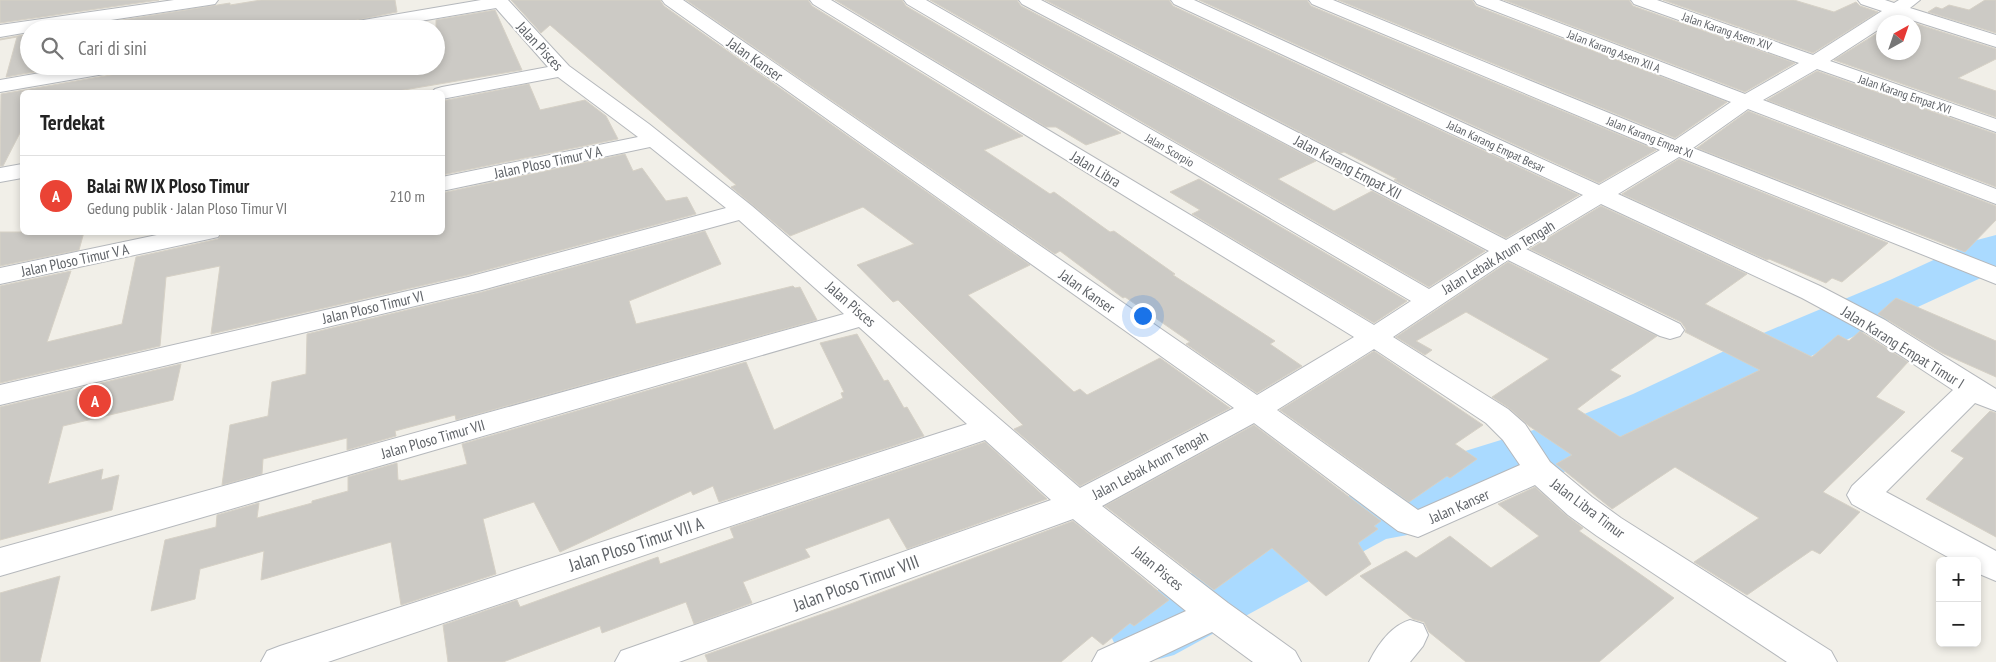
<!DOCTYPE html>
<html lang="id">
<head>
<meta charset="utf-8">
<style>
	:root { --surface:#fff; --page:#f2f2f2; --text:#222; --muted:#767676; --line:#e0e0e0; --accent:#ea4335 }
	body { margin:0; font-family:"PT Sans Narrow",sans-serif; background:var(--page); color:var(--text) }
	.controls { position:absolute; right:15px; bottom:15px; display:grid; overflow:hidden; border-radius:8px; box-shadow:0 2px 8px #0003 }
	.controls button { width:45px; height:45px; display:grid; place-items:center; padding:0; border:0; border-bottom:1px solid var(--line); background:var(--surface); color:var(--text); font:25px sans-serif }
	.compass { position:absolute; left:1876px; top:15px; width:45px; height:45px; border-radius:50%; background:var(--surface); box-shadow:0 2px 8px #0003; rotate:40deg }
	.you { position:absolute; left:1142px; top:315px; width:18px; height:18px; margin:-12px; border:4px solid #fff; border-radius:50%; background:#1a73e8; box-shadow:0 0 0 8px #1a73e833 }
	.badge { display:grid; place-items:center; width:32px; height:32px; border-radius:50%; background:var(--accent); color:#fff; font-size:16px; font-weight:700 }
	.pin { position:absolute; translate:-50% -50%; border:2px solid #fff; box-shadow:0 1px 5px #0006 }
	.list { margin:0; padding:0; list-style:none }
	h2 { display:flex; justify-content:space-between; align-items:center; height:65px; margin:0; padding:0 20px; font-size:21px }
	h2 small { font-size:16px; font-weight:400; color:var(--muted) }
	.list li { display:grid; grid-template-columns:32px 1fr auto; gap:15px; align-items:center; box-sizing:border-box; height:80px; padding:0 20px; border-top:1px solid var(--line) }
	.list b { display:block; font-size:19px; white-space:nowrap }
	.list p { margin:0; font-size:16px; white-space:nowrap; color:var(--muted) }
	.list em { font-size:16px; font-style:normal; color:var(--muted) }
	.icon { flex:none; width:28px; height:28px; fill:none; stroke:currentColor; stroke-width:2; stroke-linecap:round; stroke-linejoin:round }
	.map { position:relative; flex:none; width:1996px; height:662px; overflow:hidden }
	.search { position:absolute; background:var(--surface); box-shadow:0 2px 8px #0003; left:20px; top:20px; width:425px; height:55px; display:flex; align-items:center; gap:12px; box-sizing:border-box; padding:0 18px; border-radius:28px; color:var(--muted); font-size:19px }
	.panel { position:absolute; background:var(--surface); box-shadow:0 2px 8px #0003; left:20px; top:90px; width:425px; height:145px; border-radius:8px }
	.map>svg:first-child { display:block }
	.lines { fill:none; stroke-linecap:round; stroke-linejoin:round }
	.river { fill:#aadaff; fill-rule:evenodd }
	.building { fill:#cccac5; stroke:#d6d1c6 }
	.minor-casing { stroke:#b5b8bc; stroke-width:2 }
	.minor { fill:#fff; fill-rule:evenodd }
	.labels { text-anchor:middle; dominant-baseline:central; stroke-width:4.5; stroke-linejoin:round; paint-order:stroke }
	.far-street-label { font-size:12px; fill:#5f6368; stroke:#fff }
	.street-label { font-size:15px; fill:#5f6368; stroke:#fff }
	.near-street-label { font-size:18px; fill:#5f6368; stroke:#fff }
</style>
</head>
<body>
<div class="map">
<svg width="1996" height="662" viewBox="0 0 1996 662">
	<rect width="100%" height="100%" fill="#f1efe8"/>
	<g class="lines">
		<path class="river" d="M 1996,235 L 1996,271 L 1796,363 L 1677,424 L 1580,467 L 1557,474 L 1541,475 L 1508,486 L 1447,524 L 1423,532 L 1386,539 L 1174,655 C 1150,662 1144,662 1120,655 L 1109,632 L 1120,609 L 1345,497 L 1370,490 L 1407,483 L 1462,452 L 1537,429 L 1550,428 L 1633,394 L 1754,337 L 1890,280 L 1977,240 Z"/>
	</g>
	<g class="building">
		<path d="M 0,0 L 159,0 L 0,23 Z"/>
		<path d="M 261,0 L 395,0 L 397,12 L 312,29 L 66,29 L 230,3 L 230,5 Z"/>
		<path d="M 511,0 L 660,0 L 664,6 L 1030,265 L 968,295 L 1074,392 L 1080,389 L 1087,395 L 1160,358 L 1230,408 L 1080,486 L 1014,429 L 1023,425 L 898,300 L 893,302 L 857,265 L 914,244 L 863,207 L 790,236 L 731,187 L 736,185 L 550,25 L 541,33 Z"/>
		<path d="M 686,0 L 808,0 L 812,6 L 1023,136 L 984,150 L 1050,194 L 1054,192 L 1110,232 L 1114,231 L 1175,274 L 1173,275 L 1275,341 L 1270,344 L 1302,366 L 1257,393 L 1186,344 L 1190,342 L 1125,297 L 1123,298 L 1060,251 L 1055,254 Z"/>
		<path d="M 835,0 L 902,0 L 906,6 L 1121,133 L 1086,145 L 1056,127 L 1046,127 Z"/>
		<path d="M 930,0 L 1017,0 L 1021,6 L 1316,161 L 1278,179 L 1334,211 L 1372,191 L 1485,251 L 1429,287 Z"/>
		<path d="M 1045,0 L 1169,0 L 1173,6 L 1579,195 L 1506,238 L 1394,180 L 1397,179 L 1344,152 L 1341,153 Z"/>
		<path d="M 1199,0 L 1307,0 L 1311,6 L 1656,150 L 1599,183 Z"/>
		<path d="M 1338,0 L 1472,0 L 1476,6 L 1727,102 L 1675,138 Z"/>
		<path d="M 1504,0 L 1629,0 L 1633,6 L 1795,63 L 1745,92 Z"/>
		<path d="M 1663,0 L 1794,0 L 1834,12 L 1856,2 L 1860,6 L 1878,12 L 1813,53 Z"/>
		<path d="M 1985,0 L 1996,0 L 1996,33 L 1928,12 L 1936,7 L 1942,9 L 1949,5 L 1969,10 Z"/>
		<path d="M 495,10 L 522,70 L 392,92 L 22,92 L 22,129 L 3,166 L 0,166 L 1,94 L 116,74 L 124,72 L 128,66 L 436,66 L 436,20 Z"/>
		<path d="M 1914,23 L 1996,49 L 1996,59 L 1958,78 L 1996,91 L 1996,117 L 1834,60 L 1884,29 L 1884,52 L 1914,52 Z"/>
		<path d="M 29,34 L 29,66 L 68,66 L 6,77 L 17,37 L 0,40 L 0,39 Z"/>
		<path d="M 1817,71 L 1996,134 L 1996,187 L 1767,100 Z"/>
		<path d="M 529,84 L 540,110 L 585,100 L 606,116 L 618,139 L 442,175 L 442,101 Z"/>
		<path d="M 1748,111 L 1996,206 L 1996,220 L 1965,252 L 1697,148 Z"/>
		<path d="M 625,154 L 633,171 L 642,168 L 666,201 L 687,197 L 696,214 L 468,275 L 211,334 L 220,266 L 166,277 L 160,346 L 0,383 L 0,286 L 71,271 L 47,342 L 122,324 L 136,257 L 218,239 L 223,232 L 442,232 L 442,193 Z"/>
		<path d="M 1679,159 L 1888,243 L 1842,282 L 1832,278 L 1826,283 L 1769,259 L 1767,260 L 1622,194 Z"/>
		<path d="M 1199,179 L 1407,301 L 1374,323 L 1192,214 L 1200,210 L 1170,192 Z"/>
		<path d="M 1601,206 L 1747,274 L 1705,304 L 1812,357 L 1838,335 L 1849,341 L 1860,331 L 1908,362 L 1876,397 L 1905,412 L 1823,492 L 1860,512 L 1820,554 L 1812,550 L 1747,595 L 1694,562 L 1759,518 L 1675,467 L 1612,509 L 1556,464 L 1572,455 L 1529,426 L 1509,408 L 1492,397 L 1549,359 L 1466,312 L 1416,341 L 1432,350 L 1425,355 L 1396,337 L 1508,262 L 1657,336 L 1610,370 L 1621,376 L 1577,409 L 1620,437 L 1760,370 L 1685,332 L 1686,329 L 1681,322 L 1530,249 Z"/>
		<path d="M 705,231 L 721,264 L 629,301 L 636,324 L 793,286 L 795,288 L 800,287 L 817,320 L 456,420 L 455,415 L 395,431 L 396,436 L 347,450 L 347,438 L 263,459 L 262,474 L 222,485 L 230,425 L 268,416 L 272,382 L 306,374 L 307,334 L 482,292 Z"/>
		<path d="M 0,232 L 84,232 L 79,250 L 0,266 Z"/>
		<path d="M 1896,298 L 1996,341 L 1996,377 L 1942,353 L 1878,314 Z"/>
		<path d="M 857,334 L 884,381 L 888,380 L 904,408 L 907,407 L 924,436 L 719,502 L 713,486 L 693,495 L 691,491 L 560,552 L 534,502 L 483,519 L 496,574 L 401,605 L 391,542 L 261,580 L 264,551 L 200,569 L 195,599 L 151,611 L 165,540 L 216,527 L 217,515 L 259,503 L 257,518 L 312,503 L 312,501 L 348,491 L 348,477 L 397,463 L 398,480 L 401,480 L 401,481 L 467,464 L 462,444 L 746,362 L 774,430 L 843,398 L 841,393 L 844,392 L 820,343 Z"/>
		<path d="M 1374,351 L 1483,425 L 1455,444 L 1477,459 L 1450,478 L 1447,476 L 1409,502 L 1280,410 Z"/>
		<path d="M 181,364 L 173,400 L 63,426 L 48,484 L 103,469 L 101,480 L 119,475 L 112,510 L 0,540 L 0,407 Z"/>
		<path d="M 1990,411 L 1996,413 L 1996,537 L 1926,499 L 1964,458 L 1951,451 Z"/>
		<path d="M 1254,425 L 1381,521 L 1374,526 L 1378,529 L 1358,543 L 1371,564 L 1326,596 L 1272,548 L 1214,590 L 1105,506 Z"/>
		<path d="M 985,442 L 1047,499 L 907,549 L 889,518 L 805,549 L 810,557 L 743,582 L 752,603 L 694,624 L 686,602 L 602,633 L 600,626 L 503,662 L 448,662 L 443,625 L 517,600 L 520,607 L 658,557 L 660,564 L 734,538 L 730,528 Z"/>
		<path d="M 1535,487 L 1567,516 L 1583,528 L 1579,531 L 1674,598 L 1599,662 L 1466,662 L 1429,632 L 1424,622 L 1413,619 L 1360,576 L 1406,551 L 1416,558 L 1450,536 L 1491,568 L 1539,536 L 1498,504 Z"/>
		<path d="M 1073,521 L 1169,600 L 1134,626 L 1130,623 L 1103,645 L 1092,636 L 1061,662 L 708,662 L 705,655 L 845,606 Z"/>
		<path d="M 60,576 L 40,662 L 0,662 L 0,593 Z"/>
	</g>
	<g class="lines">
		<defs>
			<g id="minor">
				<path d="M 174,0 L 218,0 L 215,4 L 209,5 L 52,29 L 29,29 L 29,32 L 0,37 L 0,25 Z"/>
				<path d="M 481,0 L 508,0 L 569,66 L 649,124 L 752,206 L 1080,488 L 1234,408 L 665,4 L 662,0 L 683,0 L 1257,395 L 1354,337 L 813,4 L 810,0 L 831,0 L 1374,325 L 1411,301 L 907,4 L 904,0 L 926,0 L 1429,289 L 1489,251 L 1022,4 L 1019,0 L 1041,0 L 1506,240 L 1583,195 L 1174,4 L 1171,0 L 1194,0 L 1599,185 L 1660,150 L 1312,4 L 1309,0 L 1333,0 L 1675,140 L 1731,102 L 1477,4 L 1474,0 L 1499,0 L 1745,94 L 1799,63 L 1634,4 L 1631,0 L 1657,0 L 1813,55 L 1882,11 L 1861,4 L 1858,0 L 1885,0 L 1894,3 L 1899,0 L 1920,0 L 1910,8 L 1996,35 L 1996,47 L 1899,16 L 1888,22 L 1884,22 L 1884,26 L 1830,61 L 1996,119 L 1996,132 L 1817,69 L 1763,100 L 1996,189 L 1996,204 L 1748,109 L 1693,148 L 1996,267 L 1996,284 L 1679,157 L 1618,194 L 1820,286 L 1885,320 L 1996,389 L 1996,411 L 1975,403 L 1886,492 L 1996,551 L 1996,581 L 1977,573 L 1977,561 L 1955,561 L 1852,504 L 1847,495 L 1852,486 L 1953,390 L 1865,332 L 1802,298 L 1601,204 L 1526,249 L 1680,324 L 1684,330 L 1680,336 L 1670,339 L 1660,336 L 1508,260 L 1393,337 L 1508,409 L 1525,424 L 1550,462 L 1592,497 L 1621,518 L 1831,651 L 1837,662 L 1787,662 L 1597,536 L 1568,515 L 1535,485 L 1418,537 L 1398,531 L 1254,423 L 1102,506 L 1228,603 L 1295,651 L 1301,662 L 1253,662 L 1212,632 L 1149,662 L 1092,662 L 1098,651 L 1186,611 L 1073,519 L 679,662 L 615,662 L 621,651 L 1051,500 L 985,440 L 328,662 L 261,662 L 267,651 L 280,646 L 967,424 L 859,327 L 0,576 L 0,548 L 844,314 L 739,220 L 482,290 L 0,405 L 0,385 L 468,277 L 726,208 L 650,147 L 442,191 L 442,177 L 638,137 L 558,77 L 442,99 L 442,92 L 432,92 L 435,89 L 442,87 L 548,67 L 496,8 L 374,29 L 331,29 L 334,25 L 340,24 ZM 1374,349 L 1486,423 L 1503,440 L 1520,465 L 1418,510 L 1277,410 Z"/>
				<path d="M 80,66 L 126,66 L 123,70 L 116,72 L 0,92 L 0,80 Z"/>
				<path d="M 22,164 L 22,178 L 0,182 L 0,168 Z"/>
				<path d="M 171,232 L 221,232 L 218,237 L 209,239 L 0,284 L 0,268 Z"/>
				<path d="M 1410,620 L 1423,624 L 1428,635 L 1423,646 L 1410,662 L 1369,662 C 1378,644 1391,626 1410,620 Z"/>
			</g>
		</defs>
		<use href="#minor" class="minor-casing"/>
		<use href="#minor" class="minor"/>
	</g>
	<g class="labels">
		<g class="far-street-label">
			<text transform="translate(1727 31) rotate(19)">Jalan Karang Asem XIV</text>
			<text transform="translate(1614 51) rotate(21)">Jalan Karang Asem XII A</text>
			<text transform="translate(1905 94) rotate(19)">Jalan Karang Empat XVI</text>
			<text transform="translate(1650 137) rotate(22)">Jalan Karang Empat XI</text>
			<text transform="translate(1496 146) rotate(25)">Jalan Karang Empat Besar</text>
			<text transform="translate(1170 150) rotate(30)">Jalan Scorpio</text>
		</g>
		<g class="street-label">
			<text transform="translate(540 46) rotate(47)">Jalan Pisces</text>
			<text transform="translate(755 59) rotate(35)">Jalan Kanser</text>
			<text transform="translate(548 162) rotate(-12)">Jalan Ploso Timur V A</text>
			<text transform="translate(1348 167) rotate(28)">Jalan Karang Empat XII</text>
			<text transform="translate(1096 169) rotate(31)">Jalan Libra</text>
			<text transform="translate(1498 257) rotate(-31)">Jalan Lebak Arum Tengah</text>
			<text transform="translate(75 260) rotate(-12)">Jalan Ploso Timur V A</text>
			<text transform="translate(1087 291) rotate(35)">Jalan Kanser</text>
			<text transform="translate(851 304) rotate(41)">Jalan Pisces</text>
			<text transform="translate(373 307) rotate(-13)">Jalan Ploso Timur VI</text>
			<text transform="translate(1903 347) rotate(32)">Jalan Karang Empat Timur I</text>
			<text transform="translate(433 439) rotate(-16)">Jalan Ploso Timur VII</text>
			<text transform="translate(1150 465) rotate(-28)">Jalan Lebak Arum Tengah</text>
			<text transform="translate(1459 506) rotate(-24)">Jalan Kanser</text>
			<text transform="translate(1588 508) rotate(37)">Jalan Libra Timur</text>
			<text transform="translate(1158 568) rotate(39)">Jalan Pisces</text>
		</g>
		<g class="near-street-label">
			<text transform="translate(636 544) rotate(-18)">Jalan Ploso Timur VII A</text>
			<text transform="translate(856 583) rotate(-20)">Jalan Ploso Timur VIII</text>
		</g>
	</g>
</svg>
<div class="controls">
<button>+</button>
<button>−</button>
</div>
<svg class="compass" viewBox="-18 -18 36 36"><path d="M0-13l5 13h-10z" fill="#e53935"/><path d="M0 13l5-13h-10z" fill="#767676"/></svg>
<div class="you"></div>
<div class="pin badge" style="left:95px;top:401px">A</div>
<div class="search"><svg class="icon" aria-label="search" viewBox="0 0 24 24"><circle cx="10" cy="10" r="6"/><path d="M15 15l6 6"/></svg>Cari di sini</div>
<section class="panel">
<h2>Terdekat<small></small></h2>
<ul class="list">
<li><span class="badge">A</span><div><b>Balai RW IX Ploso Timur</b><p>Gedung publik · Jalan Ploso Timur VI</p></div><em>210 m</em></li>
</ul>
</section>
</div>
</body>
</html>
